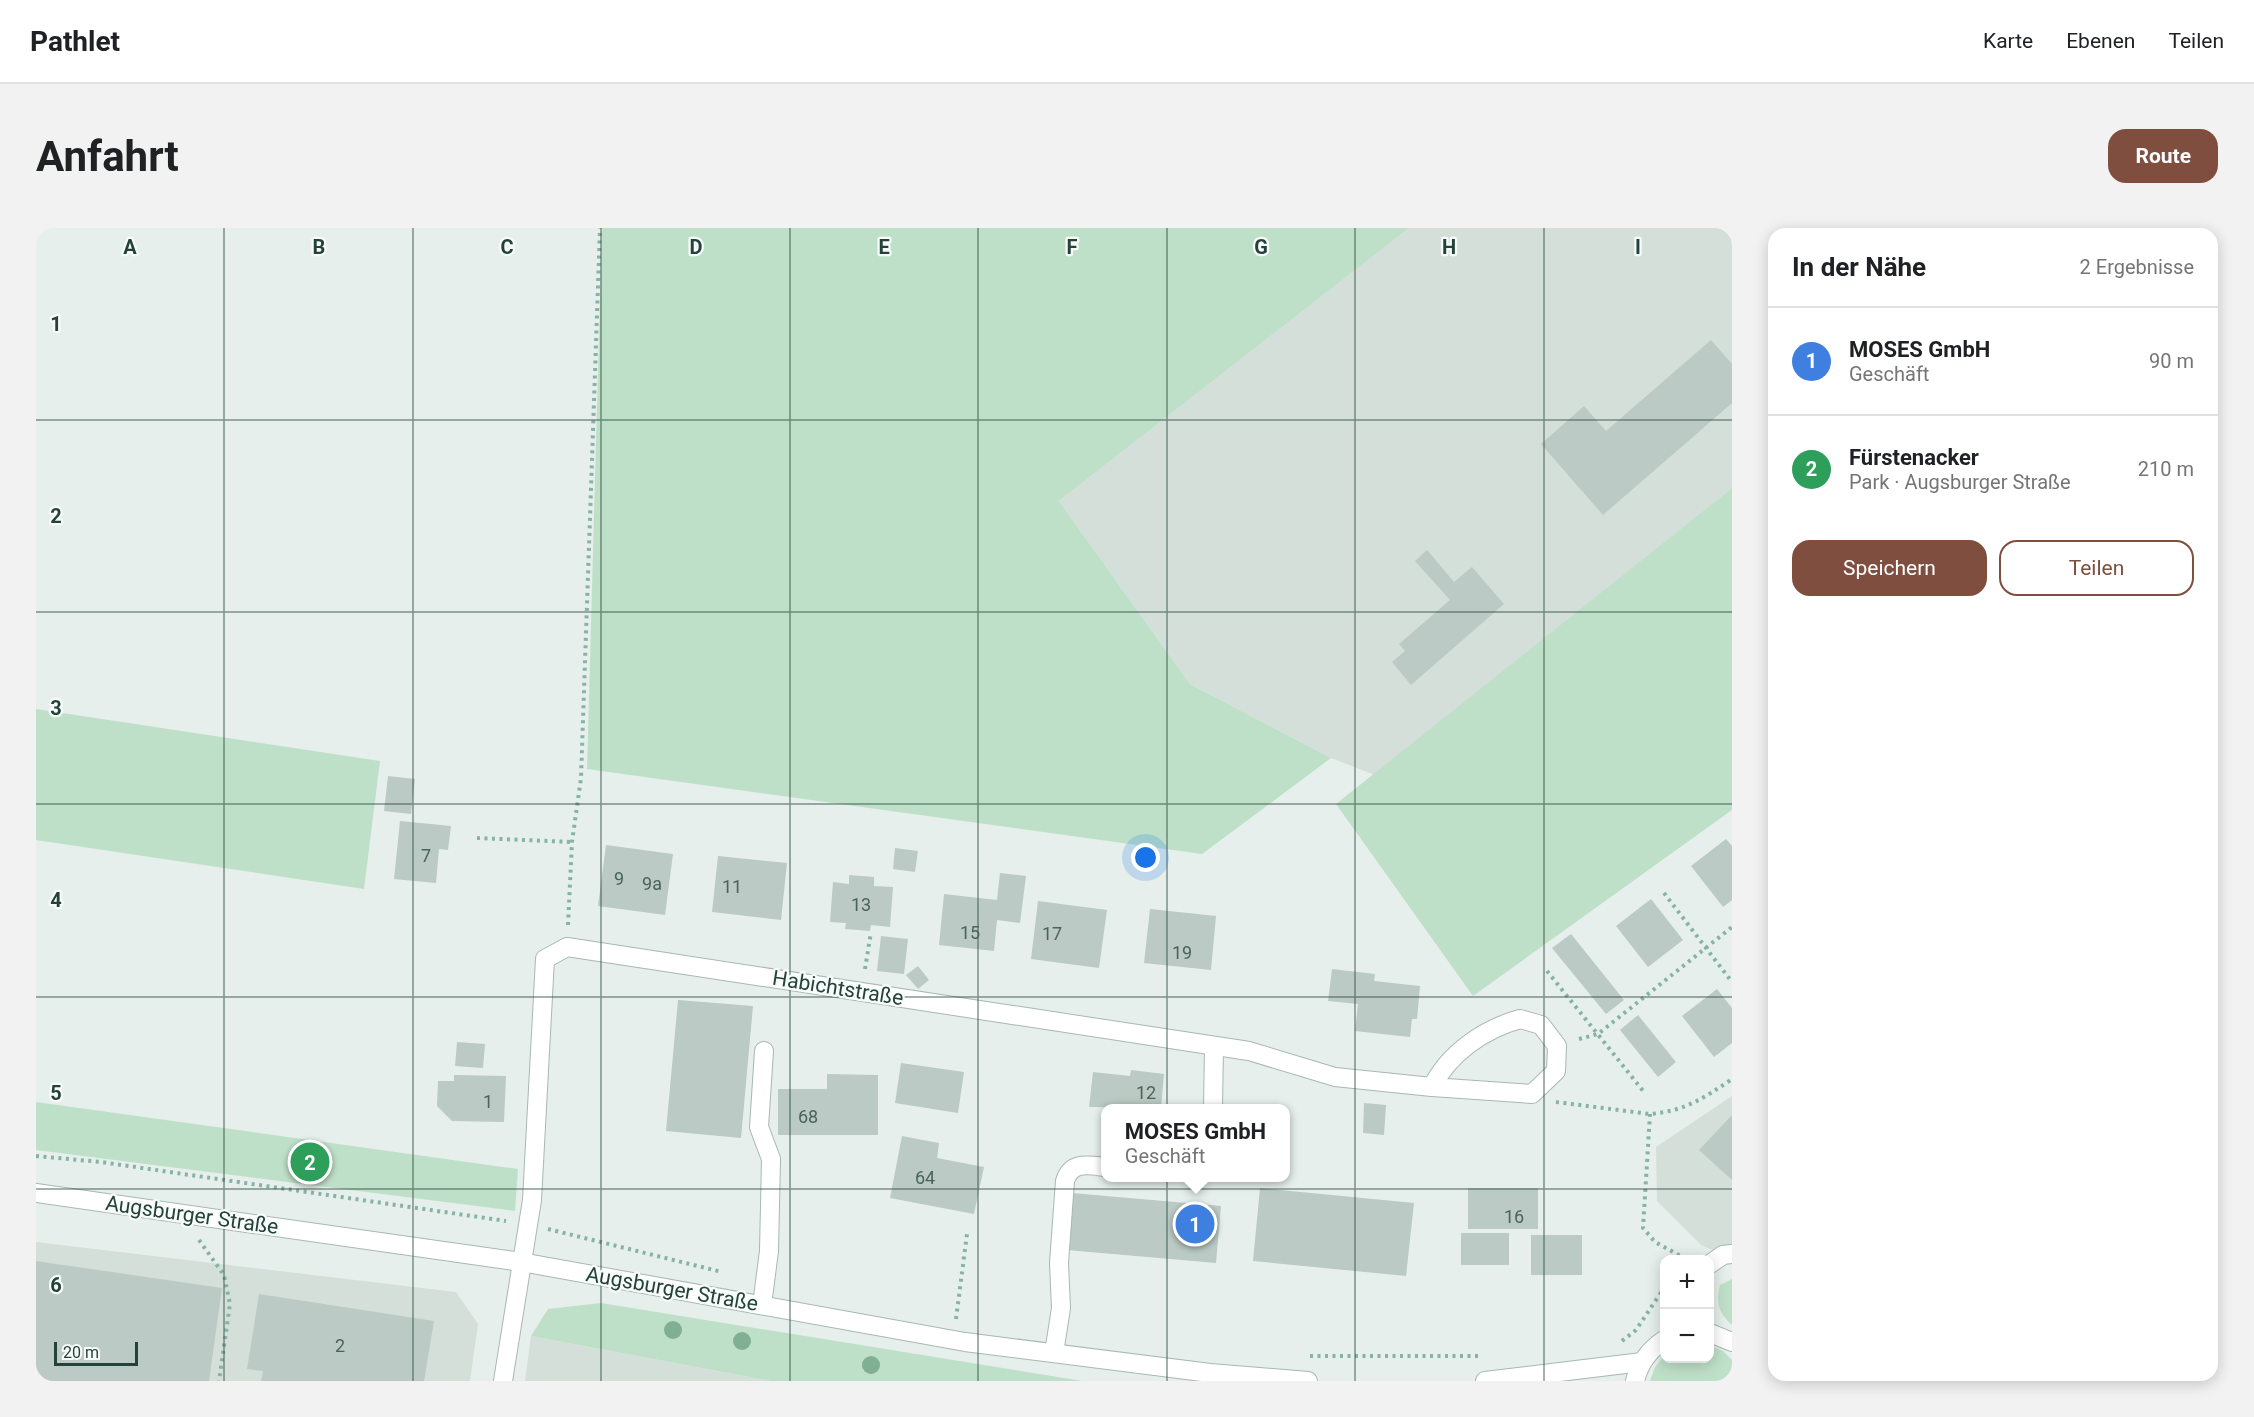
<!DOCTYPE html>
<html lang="de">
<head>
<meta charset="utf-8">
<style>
	:root { --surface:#fff; --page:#f2f2f2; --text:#202124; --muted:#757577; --line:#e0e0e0; --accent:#7f4e3f }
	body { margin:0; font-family:Roboto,sans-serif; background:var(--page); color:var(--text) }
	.controls { position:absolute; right:18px; bottom:18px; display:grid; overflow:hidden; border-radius:12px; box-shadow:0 3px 15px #0003 }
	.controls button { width:54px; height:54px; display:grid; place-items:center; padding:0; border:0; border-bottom:2px solid var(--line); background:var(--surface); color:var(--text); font:30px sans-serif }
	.scale { position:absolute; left:18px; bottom:15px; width:84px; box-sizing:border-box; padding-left:6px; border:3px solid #24423a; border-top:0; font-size:16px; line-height:21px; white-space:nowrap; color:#24423a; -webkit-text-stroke:4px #f7fbf9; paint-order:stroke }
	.you { position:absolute; left:1110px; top:630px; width:21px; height:21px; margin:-15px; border:4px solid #fff; border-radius:50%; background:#1a73e8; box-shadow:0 0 0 9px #1a73e833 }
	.badge { display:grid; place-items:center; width:39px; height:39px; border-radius:50%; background:var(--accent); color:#fff; font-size:20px; font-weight:700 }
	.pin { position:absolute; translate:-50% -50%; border:3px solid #fff; box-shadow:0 2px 6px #0006 }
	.popup { position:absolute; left:1065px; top:876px; width:189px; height:78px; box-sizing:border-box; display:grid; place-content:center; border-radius:12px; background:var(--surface); filter:drop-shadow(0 2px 4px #0005); font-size:20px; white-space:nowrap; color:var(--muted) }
	.popup b { font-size:22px; color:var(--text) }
	.popup::after { content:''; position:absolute; left:50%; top:100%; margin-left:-12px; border:12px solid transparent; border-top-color:var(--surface) }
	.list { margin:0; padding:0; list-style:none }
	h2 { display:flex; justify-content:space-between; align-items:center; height:78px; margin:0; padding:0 24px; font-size:26px }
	h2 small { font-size:20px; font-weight:400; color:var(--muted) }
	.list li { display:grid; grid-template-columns:39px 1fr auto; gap:18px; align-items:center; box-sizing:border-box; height:108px; padding:0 24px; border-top:2px solid var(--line) }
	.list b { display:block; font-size:22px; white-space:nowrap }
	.list p { margin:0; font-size:20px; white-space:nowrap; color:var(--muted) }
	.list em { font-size:20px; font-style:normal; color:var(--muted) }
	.actions { display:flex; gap:12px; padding:18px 24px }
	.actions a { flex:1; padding:14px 0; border:2px solid var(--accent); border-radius:18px; text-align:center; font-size:21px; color:var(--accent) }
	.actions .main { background:var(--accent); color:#fff }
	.map { position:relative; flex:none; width:1696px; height:1153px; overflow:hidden; border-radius:18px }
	header { display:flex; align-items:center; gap:36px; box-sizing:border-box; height:84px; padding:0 30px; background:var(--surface); border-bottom:2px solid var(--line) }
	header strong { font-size:28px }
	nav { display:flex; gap:33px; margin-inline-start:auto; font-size:21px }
	.intro { display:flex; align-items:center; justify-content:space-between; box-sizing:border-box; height:144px; padding:0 36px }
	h1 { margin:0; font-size:42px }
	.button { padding:15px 27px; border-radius:18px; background:var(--accent); color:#fff; font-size:21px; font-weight:700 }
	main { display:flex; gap:36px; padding:0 36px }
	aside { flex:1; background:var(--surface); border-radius:18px; box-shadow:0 3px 15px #0003 }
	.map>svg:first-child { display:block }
	.built { fill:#d4dfda }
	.green { fill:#bfe0c8 }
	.building { fill:#bbcac4 }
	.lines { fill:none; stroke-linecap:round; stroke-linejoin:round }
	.minor-casing { stroke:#a8b8b2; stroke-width:20 }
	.path { stroke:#86b3a5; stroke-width:4; stroke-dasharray:3 4.5; stroke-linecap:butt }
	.minor { stroke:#fff; stroke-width:18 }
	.tree { fill:#80af93 }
	.grid { fill:none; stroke:#24423a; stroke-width:1.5; stroke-opacity:0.55 }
	.labels { text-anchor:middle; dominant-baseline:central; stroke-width:4.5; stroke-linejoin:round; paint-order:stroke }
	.number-label { font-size:18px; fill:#4a645c }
	.street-label { font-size:21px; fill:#24423a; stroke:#f7fbf9 }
	.grid-label { font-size:20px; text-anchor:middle; font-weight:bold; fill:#24423a; stroke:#f7fbf9; stroke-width:4.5; stroke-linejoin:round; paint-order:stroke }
</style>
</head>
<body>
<header>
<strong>Pathlet</strong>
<nav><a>Karte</a><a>Ebenen</a><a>Teilen</a></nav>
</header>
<div class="intro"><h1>Anfahrt</h1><a class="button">Route</a></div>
<main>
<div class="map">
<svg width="1696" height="1153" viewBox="0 0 1696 1153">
	<rect width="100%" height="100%" fill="#e6efeb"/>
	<g class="built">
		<path d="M 1373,0 L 1696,0 L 1696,260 L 1339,547 L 1295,530 L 1154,456 L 1023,273 Z"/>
		<path d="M 1696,868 L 1696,1030 L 1665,1017 L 1621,973 L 1620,919 Z"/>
		<path d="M 0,1014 L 420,1064 L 442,1096 L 434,1153 L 0,1153 Z"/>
		<path d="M 495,1108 L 735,1153 L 489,1153 Z"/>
	</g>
	<g class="green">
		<path d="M 566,0 L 1373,0 L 1023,273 L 1154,456 L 1295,530 L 1166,626 L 551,541 Z"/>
		<path d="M 1696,260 L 1696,582 L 1437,768 L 1300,576 Z"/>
		<path d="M 0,481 L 344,533 L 328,661 L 0,612 Z"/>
		<path d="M 0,874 L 482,941 L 479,983 L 0,922 Z"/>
		<path d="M 1696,1051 L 1696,1097 C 1682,1085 1680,1074 1684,1057 Z"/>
		<path d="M 565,1075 L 1046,1153 L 735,1153 L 495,1108 L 512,1081 Z"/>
		<path d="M 1674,1118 L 1687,1123 L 1696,1132 L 1696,1153 L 1614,1153 L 1619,1139 L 1628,1128 L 1628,1130 L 1674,1130 Z"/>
	</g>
	<g class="building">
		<path d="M 1675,112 L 1696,136 L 1696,175 L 1567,287 L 1505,216 L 1548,178 L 1570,203 Z"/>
		<path d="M 1391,322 L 1418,354 L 1436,339 L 1468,376 L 1375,457 L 1356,434 L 1369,423 L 1363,416 L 1414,372 L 1379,333 Z"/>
		<path d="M 352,548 L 379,551 L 375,586 L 348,583 Z"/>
		<path d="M 364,593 L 415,598 L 412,622 L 403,621 L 400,655 L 358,651 Z"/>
		<path d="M 1690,611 L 1696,618 L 1696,672 L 1687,679 L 1655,638 Z"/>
		<path d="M 570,617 L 637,626 L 629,687 L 562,678 Z"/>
		<path d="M 859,620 L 882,623 L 879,644 L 857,641 Z"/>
		<path d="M 682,628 L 751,635 L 745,692 L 676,684 Z"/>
		<path d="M 964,645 L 990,648 L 984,695 L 961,692 L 958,723 L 903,717 L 908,666 L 961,672 Z"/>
		<path d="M 813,647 L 838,649 L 838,658 L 857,659 L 854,699 L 835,697 L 834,703 L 809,701 L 810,695 L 794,694 L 797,654 L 813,656 Z"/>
		<path d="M 1615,671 L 1647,712 L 1612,739 L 1580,698 Z"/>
		<path d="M 1002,673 L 1071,682 L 1063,740 L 995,731 Z"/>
		<path d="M 1114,681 L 1180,688 L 1175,742 L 1108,735 Z"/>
		<path d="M 1535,706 L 1588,772 L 1570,786 L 1516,720 Z"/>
		<path d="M 845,708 L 872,711 L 868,746 L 841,743 Z"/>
		<path d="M 882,738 L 893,752 L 882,761 L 870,747 Z"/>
		<path d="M 1296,741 L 1339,746 L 1338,753 L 1384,758 L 1381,791 L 1376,791 L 1374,809 L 1319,803 L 1322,776 L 1292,773 Z"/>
		<path d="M 1681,761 L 1696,780 L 1696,815 L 1678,829 L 1646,788 Z"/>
		<path d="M 642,772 L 717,778 L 705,910 L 630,903 Z"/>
		<path d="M 1602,787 L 1640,834 L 1622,849 L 1584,802 Z"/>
		<path d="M 421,814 L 449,816 L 447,840 L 419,838 Z"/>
		<path d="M 865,835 L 928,844 L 922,885 L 859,875 Z"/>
		<path d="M 1095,842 L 1128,846 L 1125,880 L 1053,879 L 1057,844 L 1094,848 Z"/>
		<path d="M 791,846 L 842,847 L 842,907 L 742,907 L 742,861 L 791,861 Z"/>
		<path d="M 418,847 L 470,848 L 468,894 L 416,893 L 401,878 L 402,853 L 418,853 Z"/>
		<path d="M 1328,875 L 1350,877 L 1348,907 L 1327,905 Z"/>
		<path d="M 1696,887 L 1696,952 L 1663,922 Z"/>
		<path d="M 866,908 L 903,915 L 901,930 L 948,939 L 938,986 L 854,970 Z"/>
		<path d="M 1224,960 L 1378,975 L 1370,1048 L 1217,1033 Z"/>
		<rect x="1432" y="960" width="70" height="41"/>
		<path d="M 1036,965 L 1185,978 L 1180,1035 L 1031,1022 Z"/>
		<rect x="1425" y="1005" width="48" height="32"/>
		<rect x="1495" y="1007" width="51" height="40"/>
		<path d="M 0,1033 L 186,1060 L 173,1153 L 0,1153 Z"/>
		<path d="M 223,1066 L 398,1093 L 388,1153 L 225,1153 L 227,1143 L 211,1141 Z"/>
	</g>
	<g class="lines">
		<defs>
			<g id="minor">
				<path d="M 1484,791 L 1505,797 L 1521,818 L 1520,843 L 1496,866 L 1396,859 C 1413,825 1448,801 1484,791 Z"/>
				<path d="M 1177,880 L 1178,818"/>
				<path d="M 0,965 L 485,1034 L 929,1114 L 1174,1145 L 1272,1153"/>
				<path d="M 1674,1036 L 1687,1027 L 1696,1026"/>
				<path d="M 726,1077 L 733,1023 L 735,931 L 723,899 L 728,823"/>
				<path d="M 1674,1105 L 1696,1114"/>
				<path d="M 1018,1125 L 1025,1080 L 1023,1035 L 1029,953 C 1035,933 1052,937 1069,939"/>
				<path d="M 467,1153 L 496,972 L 509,731 L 531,719 L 1213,823 L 1299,849 L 1396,859"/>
				<path d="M 1449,1153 L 1606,1134"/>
				<path d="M 1599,1153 C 1603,1136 1613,1122 1628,1112"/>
			</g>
		</defs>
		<use href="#minor" class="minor-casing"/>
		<g class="path">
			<path d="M 441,610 L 536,614"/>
			<path d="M 1628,665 L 1696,754"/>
			<path d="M 532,697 L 536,614 L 545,550 L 564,0"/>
			<path d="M 829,741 L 835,704"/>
			<path d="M 1511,743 L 1608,864"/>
			<path d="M 1543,811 L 1562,806 L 1696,699"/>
			<path d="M 1520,874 L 1614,886 C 1649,883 1668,870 1696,851"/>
			<path d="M 1614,886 L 1607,1000 L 1619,1014 L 1652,1032"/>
			<path d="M 0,928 L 65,934 L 470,993"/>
			<path d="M 512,1001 L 686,1044"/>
			<path d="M 163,1012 L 188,1047 L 194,1076 L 183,1153"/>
			<path d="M 920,1091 L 931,1006"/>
			<path d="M 1586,1113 L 1600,1102 L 1628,1060"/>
			<path d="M 1274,1128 L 1446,1128"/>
		</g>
		<use href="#minor" class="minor"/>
	</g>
	<g class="tree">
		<circle cx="637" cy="1102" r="9"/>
		<circle cx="706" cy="1113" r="9"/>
		<circle cx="835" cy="1137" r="9"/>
	</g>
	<path class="grid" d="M 188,0 L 188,1153M 377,0 L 377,1153M 565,0 L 565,1153M 754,0 L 754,1153M 942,0 L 942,1153M 1131,0 L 1131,1153M 1319,0 L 1319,1153M 1508,0 L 1508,1153M 0,192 L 1696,192M 0,384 L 1696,384M 0,576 L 1696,576M 0,769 L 1696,769M 0,961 L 1696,961"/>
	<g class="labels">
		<g class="number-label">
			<text x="390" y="627">7</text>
			<text x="583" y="650">9</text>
			<text x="616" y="655">9a</text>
			<text x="696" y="658">11</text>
			<text x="825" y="676">13</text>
			<text x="934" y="704">15</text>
			<text x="1016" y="705">17</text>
			<text x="1146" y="724">19</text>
			<text x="1110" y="864">12</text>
			<text x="452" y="873">1</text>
			<text x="772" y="888">68</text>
			<text x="889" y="949">64</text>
			<text x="1478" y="988">16</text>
			<text x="304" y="1117">2</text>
		</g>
		<g class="street-label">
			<text transform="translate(802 760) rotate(9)">Habichtstraße</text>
			<text transform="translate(156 987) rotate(8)">Augsburger Straße</text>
			<text transform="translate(636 1061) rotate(10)">Augsburger Straße</text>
		</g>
	</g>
	<g class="grid-label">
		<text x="94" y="26">A</text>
		<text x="283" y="26">B</text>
		<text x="471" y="26">C</text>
		<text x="660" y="26">D</text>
		<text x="848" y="26">E</text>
		<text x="1036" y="26">F</text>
		<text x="1225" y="26">G</text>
		<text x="1413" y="26">H</text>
		<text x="1602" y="26">I</text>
		<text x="20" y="103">1</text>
		<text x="20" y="295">2</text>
		<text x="20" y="487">3</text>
		<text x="20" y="679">4</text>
		<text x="20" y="872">5</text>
		<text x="20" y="1064">6</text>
	</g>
</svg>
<div class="controls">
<button>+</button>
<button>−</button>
</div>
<div class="scale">20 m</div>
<div class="you"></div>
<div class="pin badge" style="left:1159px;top:996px;background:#3f7fe0">1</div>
<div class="popup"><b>MOSES GmbH</b>Geschäft</div>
<div class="pin badge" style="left:274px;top:934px;background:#2e9e5b">2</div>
</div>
<aside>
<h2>In der Nähe<small>2 Ergebnisse</small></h2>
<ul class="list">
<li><span class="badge" style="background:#3f7fe0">1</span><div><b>MOSES GmbH</b><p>Geschäft</p></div><em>90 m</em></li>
<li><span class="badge" style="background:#2e9e5b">2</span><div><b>Fürstenacker</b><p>Park · Augsburger Straße</p></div><em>210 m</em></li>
</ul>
<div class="actions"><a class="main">Speichern</a><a>Teilen</a></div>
</aside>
</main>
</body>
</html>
